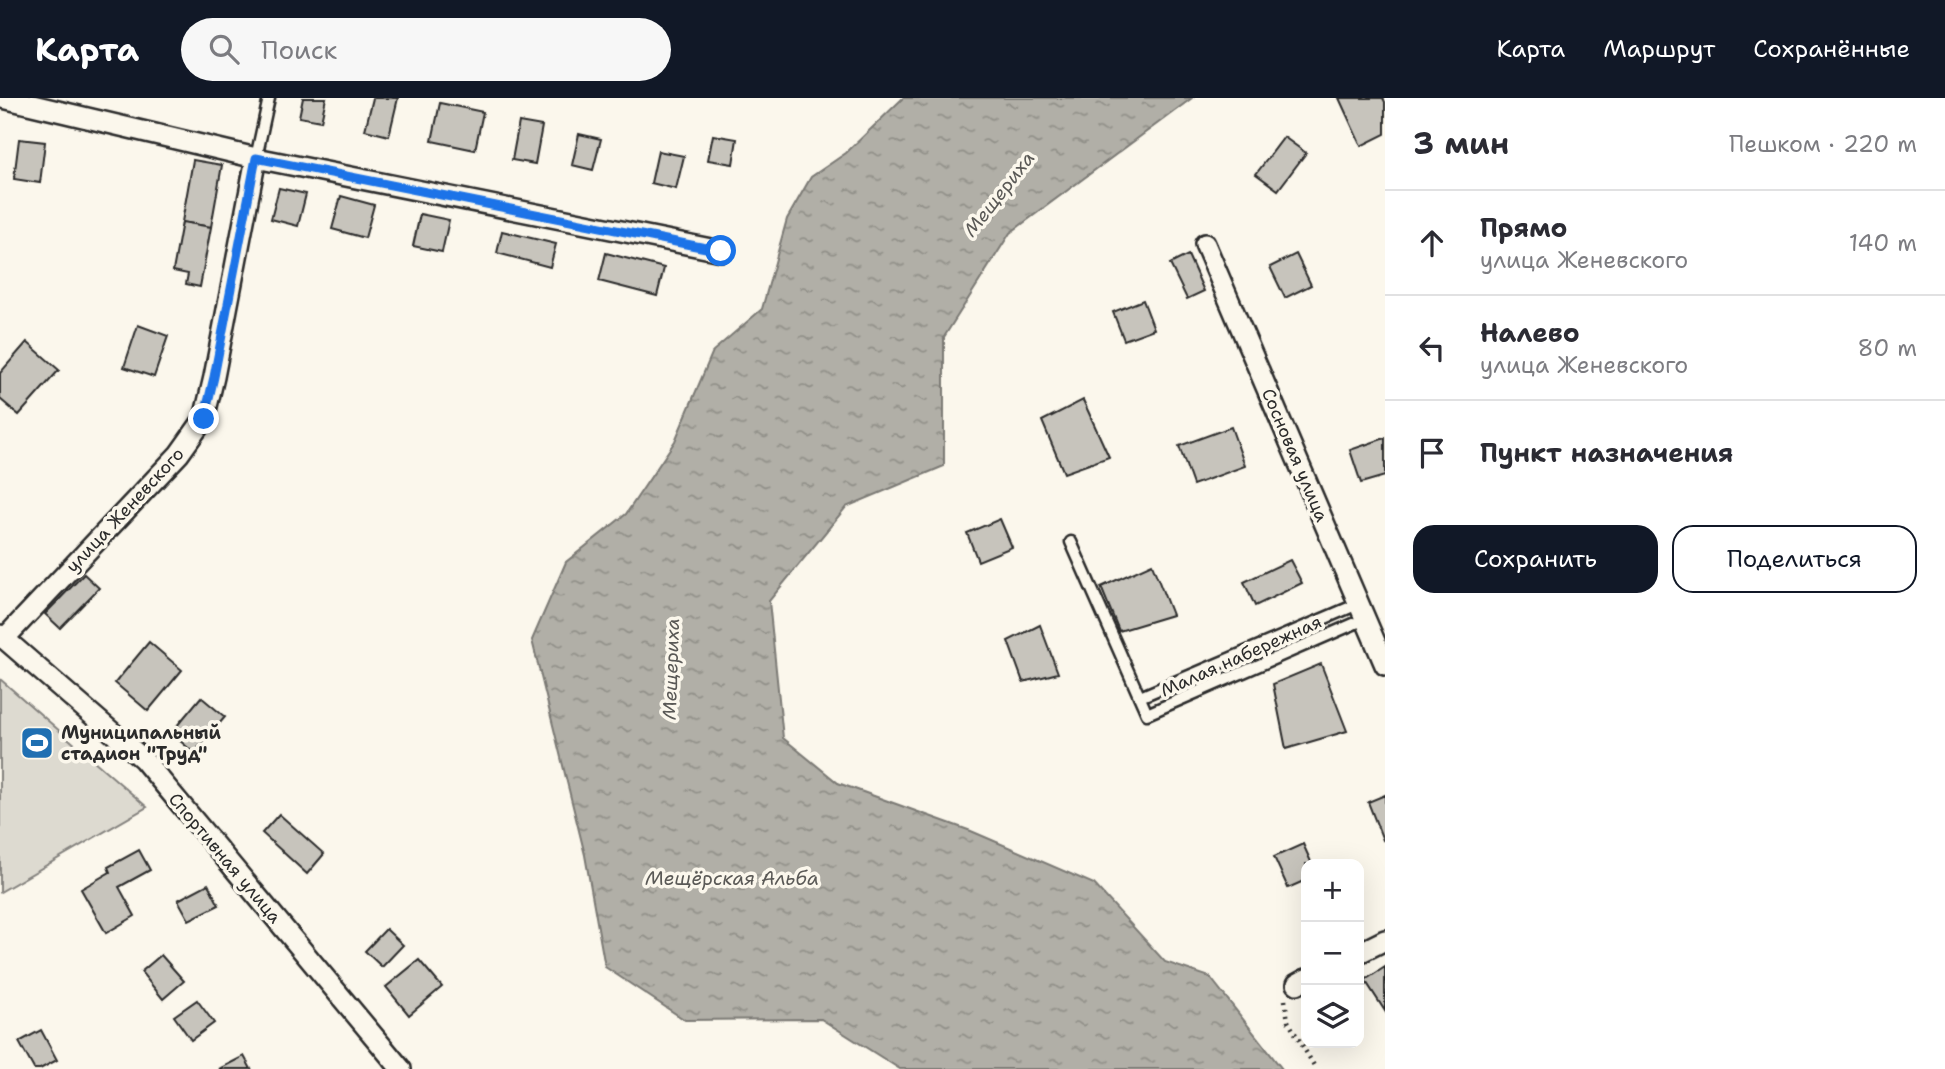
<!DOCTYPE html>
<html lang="ru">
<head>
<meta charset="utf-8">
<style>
	:root { --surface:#fff; --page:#f7f7f7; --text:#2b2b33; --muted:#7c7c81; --line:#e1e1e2; --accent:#111827 }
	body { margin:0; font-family:"Shantell Sans",sans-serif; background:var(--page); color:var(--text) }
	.controls { position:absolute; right:21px; bottom:21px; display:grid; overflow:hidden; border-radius:14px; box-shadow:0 7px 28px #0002 }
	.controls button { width:63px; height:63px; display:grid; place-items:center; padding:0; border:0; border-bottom:2px solid var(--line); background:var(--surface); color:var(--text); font:35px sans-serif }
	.stop { position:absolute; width:21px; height:21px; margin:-16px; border:5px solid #1a73e8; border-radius:50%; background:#fff }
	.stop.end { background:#1a73e8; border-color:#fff; box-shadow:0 2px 7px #0008 }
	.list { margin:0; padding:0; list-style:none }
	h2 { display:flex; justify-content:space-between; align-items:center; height:91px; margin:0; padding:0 28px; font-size:30px }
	h2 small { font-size:23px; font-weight:400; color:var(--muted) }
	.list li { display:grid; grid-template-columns:46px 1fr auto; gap:21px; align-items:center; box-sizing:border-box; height:105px; padding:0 28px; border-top:2px solid var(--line) }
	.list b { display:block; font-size:26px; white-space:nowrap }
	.list p { margin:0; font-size:23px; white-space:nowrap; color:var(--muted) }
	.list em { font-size:23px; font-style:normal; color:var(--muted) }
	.actions { display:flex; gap:14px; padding:21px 28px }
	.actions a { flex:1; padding:16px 0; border:2px solid var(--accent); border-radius:21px; text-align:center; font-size:24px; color:var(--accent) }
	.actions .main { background:var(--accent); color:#fff }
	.icon { flex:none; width:38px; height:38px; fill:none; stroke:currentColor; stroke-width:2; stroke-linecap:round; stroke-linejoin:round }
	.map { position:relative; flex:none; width:1385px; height:971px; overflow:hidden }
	header { display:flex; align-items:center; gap:42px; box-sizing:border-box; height:98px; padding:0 35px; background:var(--accent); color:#fff }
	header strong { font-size:33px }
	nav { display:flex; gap:38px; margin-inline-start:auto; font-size:24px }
	.search { width:490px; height:63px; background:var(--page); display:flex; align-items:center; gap:18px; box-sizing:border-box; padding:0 24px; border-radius:38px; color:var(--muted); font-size:26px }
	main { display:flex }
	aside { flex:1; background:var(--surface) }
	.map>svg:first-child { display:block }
	.pitch { fill:#dddad0; stroke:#84827e; stroke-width:2 }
	.water { fill:url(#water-ripples); stroke:#7b7a75; stroke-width:2 }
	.building { fill:#c7c4bc; stroke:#2b2b2b; stroke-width:2 }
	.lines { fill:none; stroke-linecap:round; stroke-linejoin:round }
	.lane-casing { stroke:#2b2b2b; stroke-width:15 }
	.street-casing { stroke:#2b2b2b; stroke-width:24 }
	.path { stroke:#2b2b2b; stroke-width:4.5; stroke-dasharray:2 5; stroke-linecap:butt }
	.lane { stroke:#fbf7ec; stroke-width:10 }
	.street { stroke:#fbf7ec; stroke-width:19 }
	.route { stroke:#1a73e8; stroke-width:9 }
	.labels { text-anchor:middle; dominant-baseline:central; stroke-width:7; stroke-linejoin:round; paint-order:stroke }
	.street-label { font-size:18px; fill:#2b2b2b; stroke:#fbf7ec }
	.poi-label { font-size:18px; font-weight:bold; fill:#2b2b2b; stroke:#fbf7ec; text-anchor:start }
	.water-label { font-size:19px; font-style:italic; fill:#5a5956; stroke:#fbf7ec }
</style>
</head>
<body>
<header>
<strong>Карта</strong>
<div class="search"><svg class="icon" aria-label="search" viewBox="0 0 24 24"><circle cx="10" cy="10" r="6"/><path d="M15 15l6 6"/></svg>Поиск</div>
<nav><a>Карта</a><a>Маршрут</a><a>Сохранённые</a></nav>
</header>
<main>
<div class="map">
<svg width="1385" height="971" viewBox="0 0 1385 971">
	<defs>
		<pattern id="water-ripples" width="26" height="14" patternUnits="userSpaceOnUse" patternTransform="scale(1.75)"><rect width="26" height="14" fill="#b1afa7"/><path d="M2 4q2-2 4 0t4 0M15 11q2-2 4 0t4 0" fill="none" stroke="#908f88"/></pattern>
	</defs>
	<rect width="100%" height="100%" fill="#fbf7ec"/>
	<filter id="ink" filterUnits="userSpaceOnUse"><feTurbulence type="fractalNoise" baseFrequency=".0143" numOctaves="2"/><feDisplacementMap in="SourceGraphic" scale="14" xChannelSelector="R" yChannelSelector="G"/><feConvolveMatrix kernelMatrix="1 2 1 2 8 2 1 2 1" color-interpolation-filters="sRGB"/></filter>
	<g filter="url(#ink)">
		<path class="pitch" d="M 0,581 L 147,709 L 0,794 Z"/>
		<path class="water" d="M 903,0 L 1192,0 L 1010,135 L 944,239 L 944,368 L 846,409 L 769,503 L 783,640 L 838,685 L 971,733 L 1094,786 L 1165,864 L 1210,879 L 1282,971 L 900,971 L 821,921 L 685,922 L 605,869 L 585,757 L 532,542 L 566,464 L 626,416 L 675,343 L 713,253 L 762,211 L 787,121 L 811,79 L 846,55 Z"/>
		<g class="building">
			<path d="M 303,0 L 326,0 L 321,23 L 299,19 Z"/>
			<path d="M 373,0 L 398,0 L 389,38 L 365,32 Z"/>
			<path d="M 1339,0 L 1383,0 L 1385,4 L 1385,36 L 1361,48 Z"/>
			<path d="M 440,5 L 483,14 L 475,52 L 432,43 Z"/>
			<path d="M 519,24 L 542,28 L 535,66 L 512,62 Z"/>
			<path d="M 579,36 L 601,41 L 593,72 L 572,67 Z"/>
			<path d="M 713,37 L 737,41 L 733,66 L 708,62 Z"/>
			<path d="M 1284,39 L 1306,55 L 1278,92 L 1256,76 Z"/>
			<path d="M 19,41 L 45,44 L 40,85 L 14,81 Z"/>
			<path d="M 658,53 L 684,58 L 676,91 L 651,85 Z"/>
			<path d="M 193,62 L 222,67 L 211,129 L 182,124 Z"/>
			<path d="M 279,90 L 306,96 L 298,128 L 271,121 Z"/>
			<path d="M 341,98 L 374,107 L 365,140 L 332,131 Z"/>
			<path d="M 420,116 L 449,122 L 442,154 L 413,148 Z"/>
			<path d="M 182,124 L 211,129 L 200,189 L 186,186 L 188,176 L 173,173 Z"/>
			<path d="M 502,133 L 556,146 L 550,169 L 497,155 Z"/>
			<path d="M 606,155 L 664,170 L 657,198 L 599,183 Z"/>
			<path d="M 1296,156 L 1311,187 L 1285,200 L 1270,169 Z"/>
			<path d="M 1188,157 L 1204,193 L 1187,201 L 1170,166 Z"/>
			<path d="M 1143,202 L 1154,231 L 1124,242 L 1113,214 Z"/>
			<path d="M 138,227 L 168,238 L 154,279 L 124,269 Z"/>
			<path d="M 27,244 L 59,272 L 19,317 L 0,301 L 0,275 Z"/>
			<path d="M 1083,302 L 1109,359 L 1064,375 L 1042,323 Z"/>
			<path d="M 1231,329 L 1245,368 L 1193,387 L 1179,348 Z"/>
			<path d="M 1385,340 L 1385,378 L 1361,385 L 1350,352 Z"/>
			<path d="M 1000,421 L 1012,449 L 978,463 L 967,435 Z"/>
			<path d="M 1290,462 L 1302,485 L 1255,508 L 1244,484 Z"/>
			<path d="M 1152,466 L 1172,517 L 1119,533 L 1101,489 Z"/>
			<path d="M 84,476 L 99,490 L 60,530 L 45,516 Z"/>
			<path d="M 1040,527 L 1058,575 L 1023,584 L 1008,543 Z"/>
			<path d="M 149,544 L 182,572 L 148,613 L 115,585 Z"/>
			<path d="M 1321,566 L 1347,633 L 1286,651 L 1273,586 Z"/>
			<path d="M 201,599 L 225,619 L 194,655 L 171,635 Z"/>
			<path d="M 1385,697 L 1385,741 L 1383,742 L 1368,704 Z"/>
			<path d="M 279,716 L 324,756 L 307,776 L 262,735 Z"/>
			<path d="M 1303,746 L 1312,766 L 1306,766 L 1306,782 L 1288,790 L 1274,759 Z"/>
			<path d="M 139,752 L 150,772 L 119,789 L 135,818 L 106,835 L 81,791 L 110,774 L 108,769 Z"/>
			<path d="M 208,786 L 219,807 L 189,822 L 178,802 Z"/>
			<path d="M 386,831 L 403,847 L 382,869 L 365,853 Z"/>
			<path d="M 161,857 L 184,883 L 163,901 L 141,874 Z"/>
			<path d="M 419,862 L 442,889 L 409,917 L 386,889 Z"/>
			<path d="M 1385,869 L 1385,913 L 1365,882 Z"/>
			<path d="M 197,902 L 214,925 L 191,942 L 174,918 Z"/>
			<path d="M 41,932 L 57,962 L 40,971 L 34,971 L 19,944 Z"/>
			<path d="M 244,958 L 251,971 L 219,971 Z"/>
		</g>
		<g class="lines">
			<defs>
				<g id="lane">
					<path d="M 256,60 L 269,0"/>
					<path d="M 1071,444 L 1147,616 L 1365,521"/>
					<path d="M 1140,599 L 1358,506"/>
				</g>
				<g id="street">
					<path d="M 3,0 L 256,60 L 721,153"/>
					<path d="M 1205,146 L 1385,567"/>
					<path d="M 0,537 L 143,661 L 401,971"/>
					<path d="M 4,541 L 179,356 L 204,321 L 214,279 L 256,60"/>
					<path d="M 1359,855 L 1385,842"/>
					<path d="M 1297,886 L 1306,881"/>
				</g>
			</defs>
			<use href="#lane" class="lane-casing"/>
			<use href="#street" class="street-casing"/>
			<path class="path" d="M 1285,902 L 1288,923 L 1316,971"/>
			<use href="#lane" class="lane"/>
			<use href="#street" class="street"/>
		</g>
	</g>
	<g class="lines" filter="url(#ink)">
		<path class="route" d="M 204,321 L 214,279 L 256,60 L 721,153"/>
	</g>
	<defs>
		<symbol id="stadium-square" viewBox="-11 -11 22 22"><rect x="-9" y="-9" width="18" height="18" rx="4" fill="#1f6fb2" stroke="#fbf7ec"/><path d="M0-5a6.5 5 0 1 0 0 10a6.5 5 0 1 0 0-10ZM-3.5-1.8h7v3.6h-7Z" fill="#fff"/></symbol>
	</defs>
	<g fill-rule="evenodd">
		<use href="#stadium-square" x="18" y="626" width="38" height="38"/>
	</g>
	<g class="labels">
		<g class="street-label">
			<text transform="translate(1295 357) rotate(67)">Сосновая улица</text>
			<text transform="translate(125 412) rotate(-47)">улица Женевского</text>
			<text transform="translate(1241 558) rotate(-24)">Малая набережная</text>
			<text transform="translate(225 760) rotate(50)">Спортивная улица</text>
		</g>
		<g class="poi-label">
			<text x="61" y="635">Муниципальный<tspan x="61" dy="21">стадион "Труд"</tspan></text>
		</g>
		<g class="water-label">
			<text transform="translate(999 96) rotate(-52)">Мещериха</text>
			<text transform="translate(671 571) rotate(-88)">Мещериха</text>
			<text x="732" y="780">Мещёрская Альба</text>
		</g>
	</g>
</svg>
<div class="controls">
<button>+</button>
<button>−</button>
<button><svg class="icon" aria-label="layers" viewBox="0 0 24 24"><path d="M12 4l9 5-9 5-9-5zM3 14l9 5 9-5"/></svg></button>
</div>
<div class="stop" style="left:721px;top:153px"></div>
<div class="stop end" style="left:204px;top:321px"></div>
</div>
<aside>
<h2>3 мин<small>Пешком · 220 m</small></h2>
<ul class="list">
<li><svg class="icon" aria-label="ahead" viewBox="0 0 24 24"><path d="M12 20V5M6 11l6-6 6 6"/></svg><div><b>Прямо</b><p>улица Женевского</p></div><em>140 m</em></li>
<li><svg class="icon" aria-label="left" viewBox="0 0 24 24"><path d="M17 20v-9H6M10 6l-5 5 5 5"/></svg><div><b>Налево</b><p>улица Женевского</p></div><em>80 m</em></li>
<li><svg class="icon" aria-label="arrive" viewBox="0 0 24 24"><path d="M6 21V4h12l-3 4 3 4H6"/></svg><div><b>Пункт назначения</b></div></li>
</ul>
<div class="actions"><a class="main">Сохранить</a><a>Поделиться</a></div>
</aside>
</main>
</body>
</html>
